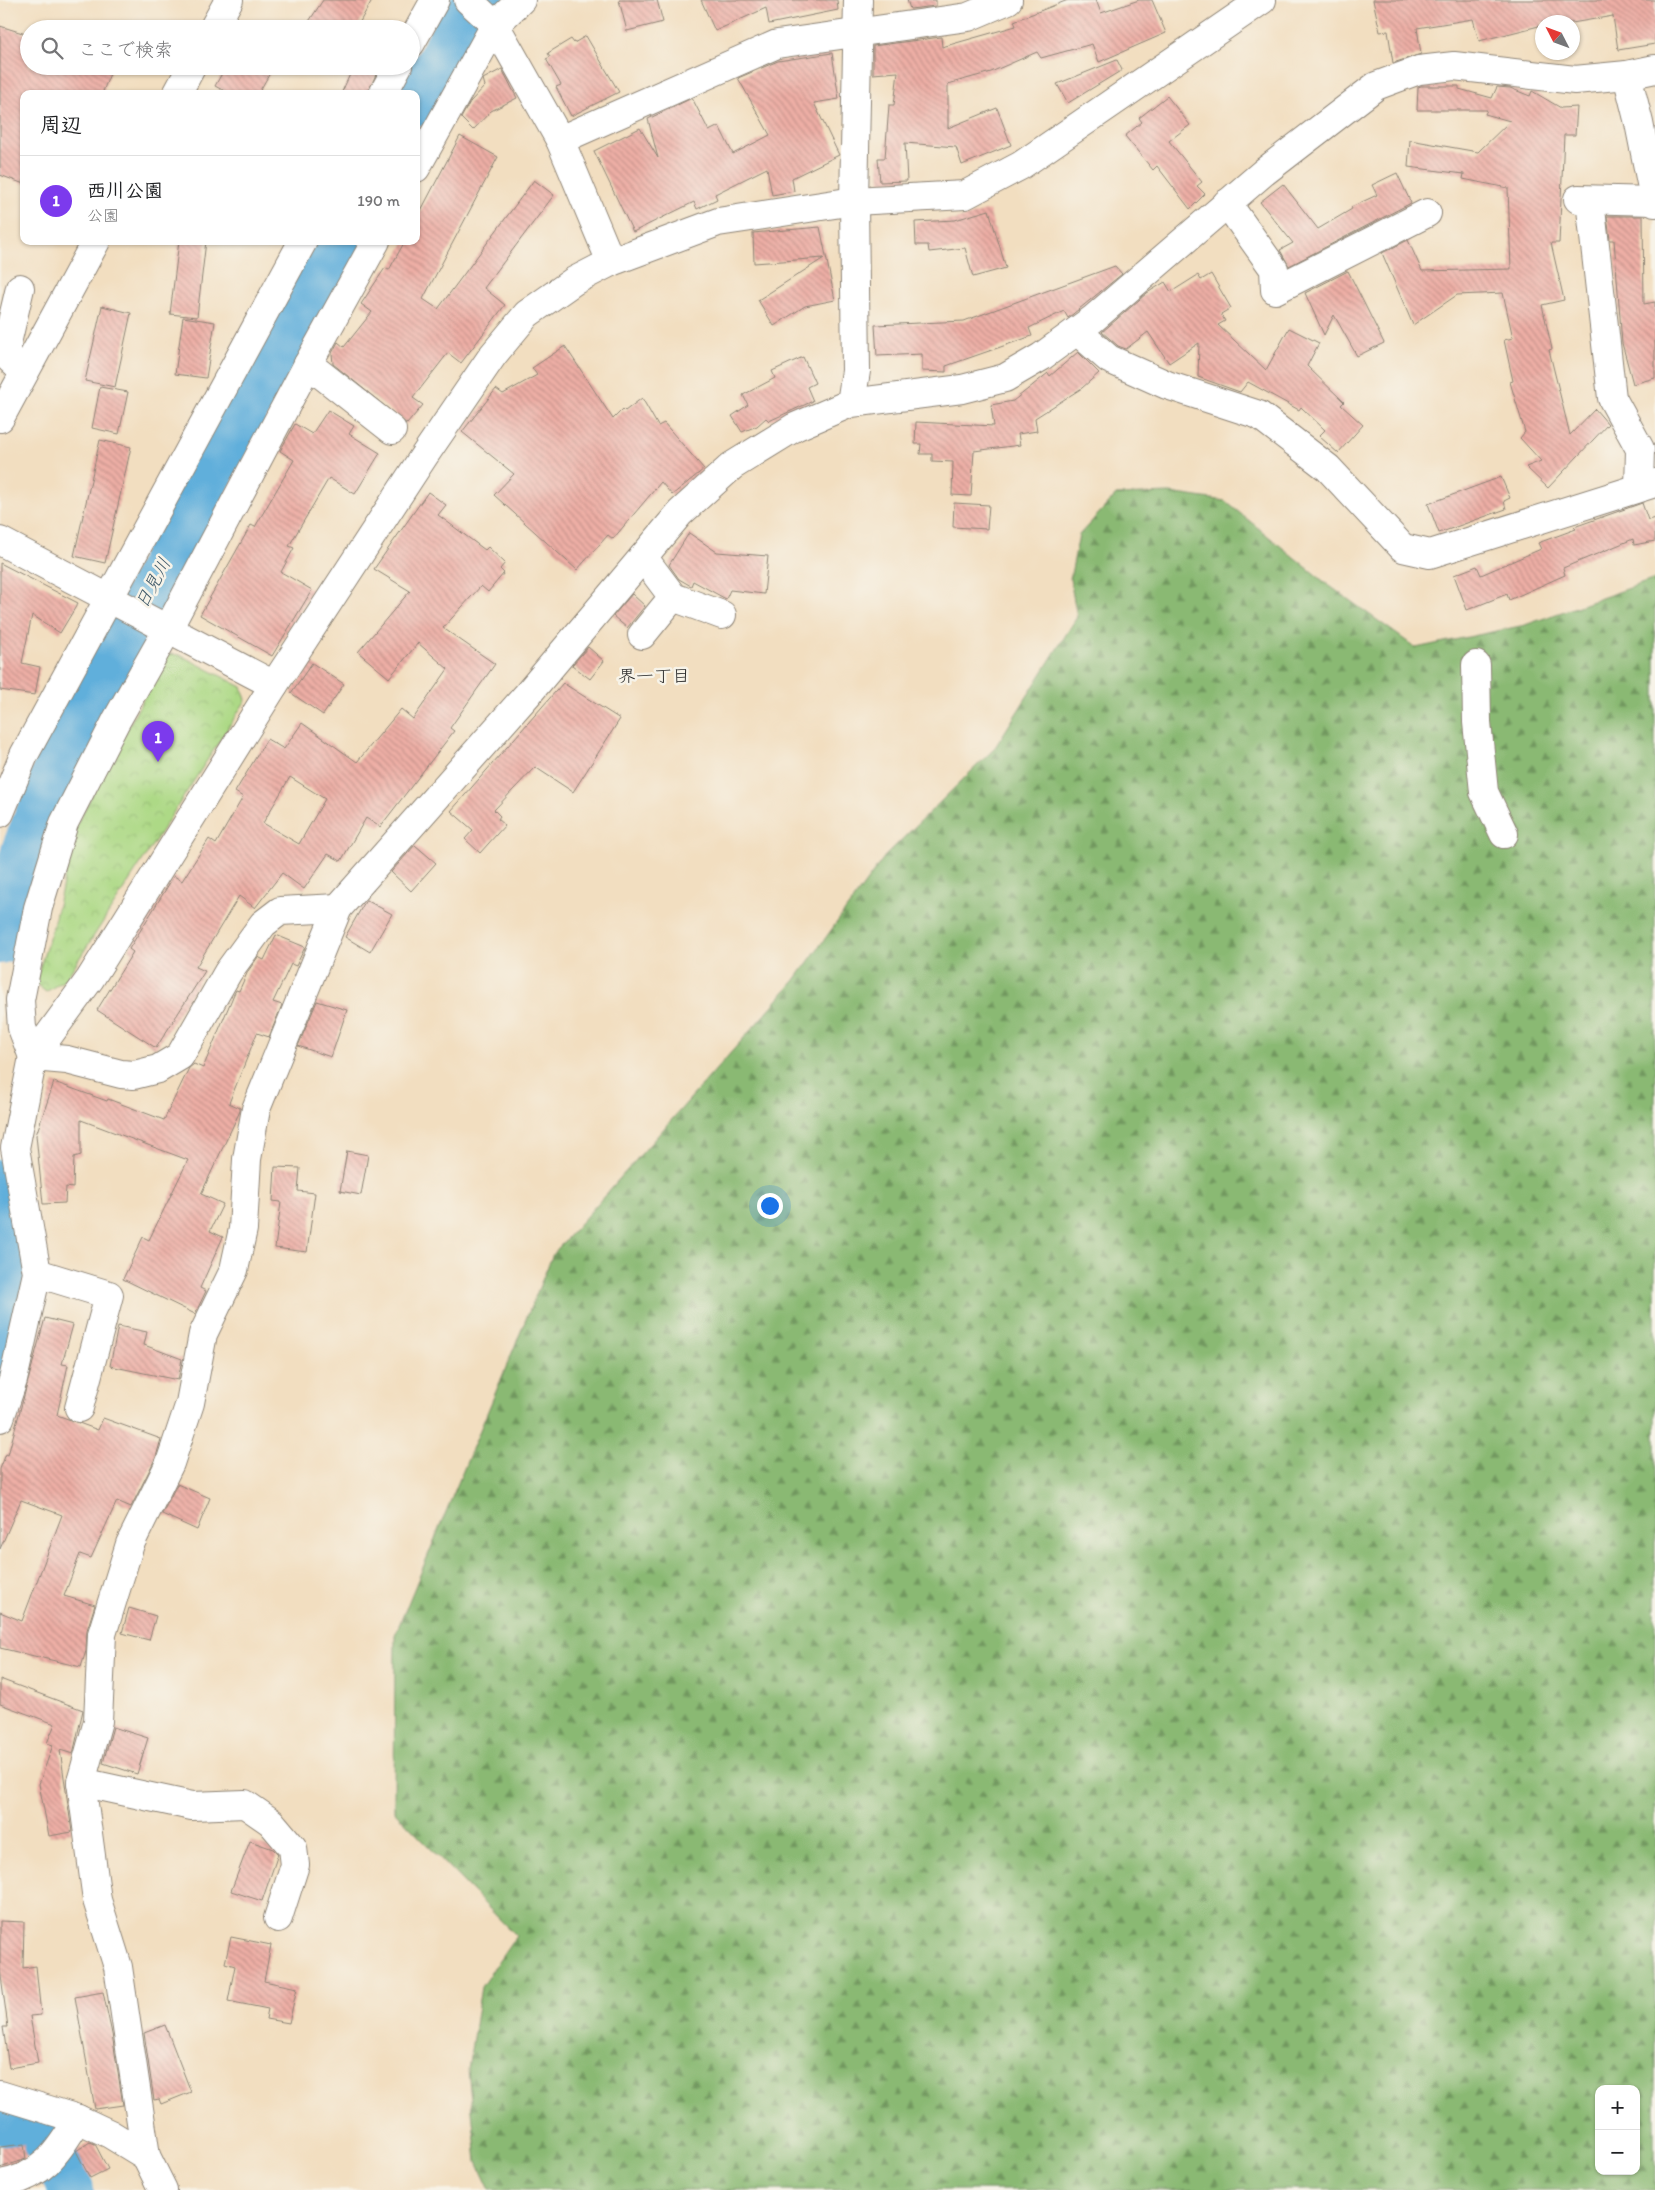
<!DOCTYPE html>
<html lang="ja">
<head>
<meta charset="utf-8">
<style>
	:root { --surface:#fff; --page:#f6f6f6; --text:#202124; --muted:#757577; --line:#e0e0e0; --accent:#7c3aed }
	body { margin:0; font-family:Itim,"Klee One",sans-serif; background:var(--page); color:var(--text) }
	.controls { position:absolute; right:15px; bottom:15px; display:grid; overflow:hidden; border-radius:10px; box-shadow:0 1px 4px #0004 }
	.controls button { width:45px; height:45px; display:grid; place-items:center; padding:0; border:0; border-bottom:1px solid var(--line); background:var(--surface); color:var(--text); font:25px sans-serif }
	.compass { position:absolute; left:1535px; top:15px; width:45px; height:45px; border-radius:50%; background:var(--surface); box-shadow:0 1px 4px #0004; rotate:312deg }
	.you { position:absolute; left:769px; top:1205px; width:18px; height:18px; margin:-12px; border:4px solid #fff; border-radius:50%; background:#1a73e8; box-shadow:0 0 0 8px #1a73e833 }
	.badge { display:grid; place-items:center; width:32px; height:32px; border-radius:50%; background:var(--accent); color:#fff; font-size:16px; font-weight:700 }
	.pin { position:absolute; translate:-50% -41px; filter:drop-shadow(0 1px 2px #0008) }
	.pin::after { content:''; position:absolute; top:26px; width:18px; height:15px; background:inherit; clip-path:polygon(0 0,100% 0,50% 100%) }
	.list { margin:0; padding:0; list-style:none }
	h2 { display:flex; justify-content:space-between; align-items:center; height:65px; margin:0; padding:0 20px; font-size:21px }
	h2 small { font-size:16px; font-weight:400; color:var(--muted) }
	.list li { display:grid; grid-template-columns:32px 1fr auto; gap:15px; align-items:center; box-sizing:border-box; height:90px; padding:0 20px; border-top:1px solid var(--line) }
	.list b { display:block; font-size:19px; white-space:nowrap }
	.list p { margin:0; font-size:16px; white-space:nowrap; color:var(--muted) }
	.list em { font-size:16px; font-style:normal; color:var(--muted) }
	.icon { flex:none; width:28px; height:28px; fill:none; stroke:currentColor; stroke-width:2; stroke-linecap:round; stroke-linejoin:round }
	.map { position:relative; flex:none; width:1655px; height:2190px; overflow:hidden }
	.search { position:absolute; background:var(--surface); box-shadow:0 1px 4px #0004; left:20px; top:20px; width:400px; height:55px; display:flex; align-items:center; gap:12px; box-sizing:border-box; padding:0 18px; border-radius:28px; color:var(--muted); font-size:19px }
	.panel { position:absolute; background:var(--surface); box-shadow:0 1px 4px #0004; left:20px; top:90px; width:400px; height:155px; border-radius:10px }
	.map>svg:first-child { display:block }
	.forest { fill:url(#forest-firs); stroke:#5a724f; fill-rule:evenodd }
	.park { fill:url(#park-crowns); stroke:#6c8258 }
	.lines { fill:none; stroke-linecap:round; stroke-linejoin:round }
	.stream { stroke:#61afdb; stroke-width:8 }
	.river { stroke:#61afdb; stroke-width:46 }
	.building { fill:url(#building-back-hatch); fill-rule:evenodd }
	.minor-casing { stroke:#8e8476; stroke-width:30 }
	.minor { stroke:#fff; stroke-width:28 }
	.labels { text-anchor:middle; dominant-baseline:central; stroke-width:5; stroke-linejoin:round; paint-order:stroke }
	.water-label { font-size:18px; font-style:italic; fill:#3e5969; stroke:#f7f3e8 }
	.neighbourhood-label { font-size:18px; fill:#2b2b2b; stroke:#f7f3e8 }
</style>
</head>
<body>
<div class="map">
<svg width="1655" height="2190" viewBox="0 0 1655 2190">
	<defs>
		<pattern id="forest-firs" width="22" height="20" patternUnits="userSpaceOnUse" patternTransform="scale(1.25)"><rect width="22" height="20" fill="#8ab973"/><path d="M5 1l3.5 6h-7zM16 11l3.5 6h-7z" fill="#71975f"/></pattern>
		<pattern id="park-crowns" width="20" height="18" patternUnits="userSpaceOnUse" patternTransform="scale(1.25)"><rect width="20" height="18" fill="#add986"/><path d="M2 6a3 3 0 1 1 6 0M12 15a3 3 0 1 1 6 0" fill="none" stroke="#95ba74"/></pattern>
		<pattern id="building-back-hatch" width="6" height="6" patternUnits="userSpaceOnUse" patternTransform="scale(1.25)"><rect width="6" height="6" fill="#eeafa6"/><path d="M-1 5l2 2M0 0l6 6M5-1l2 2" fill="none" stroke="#c18f87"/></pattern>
	</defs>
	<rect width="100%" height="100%" fill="#f7f3e8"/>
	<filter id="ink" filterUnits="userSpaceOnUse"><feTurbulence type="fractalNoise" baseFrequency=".02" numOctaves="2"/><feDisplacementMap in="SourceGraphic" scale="10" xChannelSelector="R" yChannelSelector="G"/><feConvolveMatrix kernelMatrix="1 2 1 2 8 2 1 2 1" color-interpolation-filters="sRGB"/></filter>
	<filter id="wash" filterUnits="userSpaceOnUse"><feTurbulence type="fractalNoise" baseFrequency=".0096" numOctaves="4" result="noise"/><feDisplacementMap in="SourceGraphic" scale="20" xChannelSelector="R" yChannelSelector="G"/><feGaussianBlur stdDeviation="1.12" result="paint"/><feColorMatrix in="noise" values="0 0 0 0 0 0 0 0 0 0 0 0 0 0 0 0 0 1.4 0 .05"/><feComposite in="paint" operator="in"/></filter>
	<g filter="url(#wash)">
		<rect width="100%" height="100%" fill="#f2dec0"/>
		<path class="forest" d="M 1170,493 L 1225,501 L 1327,584 L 1416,648 L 1525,625 L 1655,579 L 1655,2190 L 490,2190 L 477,2162 L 468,2069 L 481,1987 L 516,1936 L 394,1811 L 395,1635 L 553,1254 L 795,980 L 885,856 L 994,749 L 1077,617 L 1070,579 L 1079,535 L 1116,495 ZM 1599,2089 L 1636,2089 L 1636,2171 L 1599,2171 Z"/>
		<path class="park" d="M 167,654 L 180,655 L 242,687 L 246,700 L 66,979 L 46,992 L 35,983 L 53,926 L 77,824 Z"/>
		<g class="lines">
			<path class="stream" d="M 438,4 L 462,19"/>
			<g class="river">
				<path d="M 416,104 L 462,19 L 481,0"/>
				<path d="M 0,941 L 25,848 L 55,771 L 235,428 L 343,241"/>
				<path d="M 0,1182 C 13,1245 20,1292 0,1355"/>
				<path d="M 0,2121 L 34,2132 L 49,2145 L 71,2190"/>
			</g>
		</g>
		<g id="blocks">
			<g class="building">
				<path d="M 323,0 L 372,0 L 356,29 L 304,29 Z"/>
				<path d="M 619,0 L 657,0 L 663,22 L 627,31 Z"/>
				<path d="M 701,0 L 837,0 L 838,10 L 769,24 L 766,8 L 715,31 Z"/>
				<path d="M 907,0 L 936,0 L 936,6 L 910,9 Z"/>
				<path d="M 1068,0 L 1096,0 L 1101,13 L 1139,0 L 1152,0 L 1166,33 L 1099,62 L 1092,44 L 1041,58 L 1037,52 L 991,72 L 948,84 L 948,128 L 997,108 L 1011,145 L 962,165 L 956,147 L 905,143 L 907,181 L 880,182 L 878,158 L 885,158 L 889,105 L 894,105 L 898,72 L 873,74 L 873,46 L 941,37 L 942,47 L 1016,26 L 1014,21 Z"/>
				<path d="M 1373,0 L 1655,0 L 1655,44 L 1618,50 L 1613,16 L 1572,23 L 1542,22 L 1542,28 L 1539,29 L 1539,26 L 1479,41 L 1473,19 L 1417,28 L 1421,54 L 1393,63 L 1388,31 L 1380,32 Z"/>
				<path d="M 0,26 L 29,35 L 29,66 L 113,66 L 102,94 L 24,94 L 24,184 L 0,175 Z"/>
				<path d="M 586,36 L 619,92 L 571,116 L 556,87 L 561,85 L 546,59 L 550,57 L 548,53 L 571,39 L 574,43 Z"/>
				<path d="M 832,53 L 839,99 L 814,103 L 839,155 L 792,178 L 794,191 L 772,195 L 767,168 L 715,194 L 717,199 L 697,209 L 694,202 L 633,232 L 594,151 L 640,128 L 658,158 L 648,119 L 692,98 L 709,131 L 719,126 L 733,154 L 770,135 L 738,78 L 778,61 Z"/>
				<path d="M 1117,60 L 1122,70 L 1068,103 L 1057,84 Z"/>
				<path d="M 226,66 L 274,66 L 258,94 L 230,94 L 215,86 Z"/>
				<path d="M 345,66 L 380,66 L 367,94 L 341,94 L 352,70 Z"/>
				<path d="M 502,69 L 517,98 L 491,111 L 473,130 L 461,118 L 470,102 L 485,86 L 483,79 Z"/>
				<path d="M 1421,86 L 1459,86 L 1459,89 L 1492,98 L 1497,87 L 1510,88 L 1530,96 L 1532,91 L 1561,108 L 1577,107 L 1575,135 L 1564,135 L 1559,243 L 1551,243 L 1564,300 L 1542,305 L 1552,349 L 1549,350 L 1570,435 L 1595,409 L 1608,424 L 1548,488 L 1526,467 L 1541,461 L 1520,438 L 1525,432 L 1510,382 L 1513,381 L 1504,340 L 1513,338 L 1503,293 L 1457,295 L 1413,325 L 1382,253 L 1408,240 L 1422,271 L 1511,269 L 1508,188 L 1463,179 L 1464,174 L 1408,167 L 1410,140 L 1478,152 L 1510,121 L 1485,114 L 1487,110 L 1417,110 L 1418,87 Z"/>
				<path d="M 1167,96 L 1190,125 L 1169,141 L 1202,182 L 1197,186 L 1205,194 L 1190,209 L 1157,166 L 1153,170 L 1125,136 L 1142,122 L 1139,118 Z"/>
				<path d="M 460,136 L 498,157 L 423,299 L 438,309 L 534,180 L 554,195 L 484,288 L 505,305 L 461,363 L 448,353 L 413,398 L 423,405 L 407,424 L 333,364 L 332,353 L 338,342 L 344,347 L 372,312 L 361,304 L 385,268 L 389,270 L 405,241 L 416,241 L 416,220 Z"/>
				<path d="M 1397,173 L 1411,203 L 1289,266 L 1280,250 L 1293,243 L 1260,202 L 1283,184 L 1318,229 L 1352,209 L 1351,207 L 1377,195 L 1372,185 Z"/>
				<path d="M 989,210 L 1006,268 L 973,277 L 965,248 L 929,252 L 928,245 L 916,245 L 915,222 L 955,220 Z"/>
				<path d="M 1607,216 L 1643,216 L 1644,304 L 1655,302 L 1655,378 L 1633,384 L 1622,343 L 1614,240 L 1610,240 Z"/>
				<path d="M 820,227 L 835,300 L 805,306 L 774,326 L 758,300 L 824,258 L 754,263 L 753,233 Z"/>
				<path d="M 179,241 L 206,241 L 197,317 L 170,314 Z"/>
				<path d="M 1115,266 L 1122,274 L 1068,318 L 1064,311 L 1029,328 L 1032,336 L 946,366 L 946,372 L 922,371 L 922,354 L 877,356 L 875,325 L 964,321 Z"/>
				<path d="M 1348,271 L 1384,343 L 1357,356 L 1334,315 L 1324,335 L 1305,293 Z"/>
				<path d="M 1211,274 L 1231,308 L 1221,314 L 1225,321 L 1218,325 L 1266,370 L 1289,328 L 1319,343 L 1307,366 L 1344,402 L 1341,405 L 1363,425 L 1338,453 L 1319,436 L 1325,430 L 1301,407 L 1299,410 L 1248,382 L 1240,392 L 1198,377 L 1199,343 L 1169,363 L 1148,332 L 1126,349 L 1118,346 L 1102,332 L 1147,293 L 1165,282 L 1171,292 L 1198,275 L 1201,280 Z"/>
				<path d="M 102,306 L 131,313 L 115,387 L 85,381 Z"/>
				<path d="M 183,317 L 215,322 L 206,378 L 175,374 Z"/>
				<path d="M 565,346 L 613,419 L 623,409 L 625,411 L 642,398 L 658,426 L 664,423 L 704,469 L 672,495 L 661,482 L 613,539 L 608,535 L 577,570 L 494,495 L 514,474 L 462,432 L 496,389 L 503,394 L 537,375 L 532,368 Z"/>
				<path d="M 1078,352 L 1099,373 L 1082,388 L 1035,418 L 1037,431 L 1018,434 L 1020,445 L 974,451 L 971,496 L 952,495 L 953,462 L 932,461 L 932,454 L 920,454 L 921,444 L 915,444 L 916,422 L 994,426 L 991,405 L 1013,401 L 1048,373 L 1050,376 Z"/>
				<path d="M 803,357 L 815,383 L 807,387 L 813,401 L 769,421 L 766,418 L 757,426 L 742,432 L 732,416 L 748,405 L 743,395 L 775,378 L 772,371 Z"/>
				<path d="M 100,387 L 128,392 L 119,434 L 92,428 Z"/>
				<path d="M 328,410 L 354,426 L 349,434 L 380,453 L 355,494 L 329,478 L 289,546 L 294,548 L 281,572 L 312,590 L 272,656 L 200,615 L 251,525 L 255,527 L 294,460 L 280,451 L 295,424 L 312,434 Z"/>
				<path d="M 100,440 L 131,447 L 105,563 L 74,556 Z"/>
				<path d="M 1501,477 L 1510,498 L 1504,501 L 1506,509 L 1439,533 L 1428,504 Z"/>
				<path d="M 428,492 L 446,505 L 438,515 L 485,550 L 488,547 L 505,563 L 500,569 L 504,573 L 488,592 L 481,586 L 443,628 L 495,664 L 450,728 L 454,731 L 380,827 L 366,818 L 341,861 L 328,854 L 304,889 L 282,873 L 255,908 L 239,896 L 196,967 L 205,971 L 156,1048 L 97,1010 L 133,952 L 129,949 L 174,876 L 182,881 L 209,839 L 216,844 L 243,797 L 235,792 L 267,739 L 284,749 L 302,723 L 357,762 L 401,709 L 413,719 L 448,669 L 418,643 L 389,678 L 358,652 L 410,591 L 374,569 ZM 290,777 L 325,799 L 299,844 L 263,823 Z"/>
				<path d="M 954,503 L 989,505 L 987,529 L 953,527 Z"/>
				<path d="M 1642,503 L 1648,520 L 1655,518 L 1655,541 L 1634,545 L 1633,539 L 1563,568 L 1565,575 L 1509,600 L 1507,594 L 1467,610 L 1454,575 L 1477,566 L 1481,575 L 1541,549 L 1538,543 L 1576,529 L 1574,527 Z"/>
				<path d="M 689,533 L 717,552 L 768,556 L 764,594 L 730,590 L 726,599 L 693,581 L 691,586 L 679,579 L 669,565 Z"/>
				<path d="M 0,563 L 78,603 L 60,633 L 32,615 L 22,663 L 40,667 L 35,695 L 0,690 Z"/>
				<path d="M 632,594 L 645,606 L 627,628 L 613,616 Z"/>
				<path d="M 588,647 L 604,661 L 590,679 L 572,665 Z"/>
				<path d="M 312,663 L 344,684 L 323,715 L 291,693 Z"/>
				<path d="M 563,683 L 620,719 L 573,792 L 535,767 L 494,810 L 500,816 L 498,819 L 505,825 L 480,853 L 465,839 L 473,830 L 451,811 Z"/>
				<path d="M 415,845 L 436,863 L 411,891 L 391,872 Z"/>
				<path d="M 366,900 L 392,914 L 370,952 L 345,937 Z"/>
				<path d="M 276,935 L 305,947 L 296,966 L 291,964 L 273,1002 L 282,1005 L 269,1037 L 257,1033 L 229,1103 L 240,1108 L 240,1111 L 201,1194 L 223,1204 L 210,1231 L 223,1237 L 200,1288 L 206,1291 L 195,1314 L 123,1279 L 143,1237 L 149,1240 L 188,1160 L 81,1120 L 81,1155 L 74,1157 L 73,1188 L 66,1187 L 65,1203 L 43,1204 L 36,1135 L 54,1082 L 107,1101 L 108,1099 L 164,1120 L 189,1068 L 194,1064 L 203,1068 L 234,994 L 236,990 L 239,991 L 248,971 L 258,957 L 264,960 Z"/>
				<path d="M 317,1001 L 347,1010 L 331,1057 L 298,1046 Z"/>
				<path d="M 347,1151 L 368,1155 L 361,1195 L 340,1191 Z"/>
				<path d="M 275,1167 L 300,1168 L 298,1191 L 315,1193 L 307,1252 L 275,1248 L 281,1202 L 273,1201 Z"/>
				<path d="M 45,1318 L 73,1325 L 62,1364 L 68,1365 L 57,1415 L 98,1430 L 103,1418 L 161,1439 L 156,1457 L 131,1507 L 117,1501 L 91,1558 L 80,1554 L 64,1596 L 95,1605 L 87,1630 L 86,1651 L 81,1667 L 0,1648 L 0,1612 L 22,1621 L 62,1515 L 21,1500 L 0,1549 L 0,1469 L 6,1454 L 8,1455 Z"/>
				<path d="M 118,1326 L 147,1332 L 144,1345 L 182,1359 L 178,1380 L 110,1366 Z"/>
				<path d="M 177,1484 L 210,1498 L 197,1530 L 162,1514 Z"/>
				<path d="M 129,1608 L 156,1616 L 149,1640 L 122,1633 Z"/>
				<path d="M 0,1679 L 83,1710 L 73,1754 L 60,1750 L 72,1832 L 49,1836 L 39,1784 L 53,1745 L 47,1743 L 55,1724 L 0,1704 Z"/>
				<path d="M 113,1727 L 148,1738 L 137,1774 L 103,1763 Z"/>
				<path d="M 250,1841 L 273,1849 L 278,1854 L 262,1901 L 231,1891 Z"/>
				<path d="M 0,1921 L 24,1922 L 23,1968 L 36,1966 L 41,2015 L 30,2016 L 38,2063 L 9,2068 L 3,2027 L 8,2027 L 0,1969 Z"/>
				<path d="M 231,1937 L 271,1945 L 264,1981 L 297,1988 L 289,2023 L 266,2019 L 268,2009 L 228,2001 L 235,1966 L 225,1963 Z"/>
				<path d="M 103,1992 L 112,2034 L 123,2105 L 95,2109 L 75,1997 Z"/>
				<path d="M 165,2025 L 191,2092 L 161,2104 L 159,2099 L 154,2100 L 144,2033 Z"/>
				<path d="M 90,2142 L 95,2144 L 108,2169 L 90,2178 L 76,2151 Z"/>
				<path d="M 24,2144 L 26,2159 L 0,2168 L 0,2147 Z"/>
			</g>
		</g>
	</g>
	<g filter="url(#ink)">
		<use href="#blocks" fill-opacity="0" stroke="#8e8476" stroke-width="1"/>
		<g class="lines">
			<defs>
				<g id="minor">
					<path d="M 468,0 L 495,25 L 560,140 L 611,262"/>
					<path d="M 213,29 L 229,0"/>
					<path d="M 411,43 L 435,0"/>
					<path d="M 1627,75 L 1639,123 L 1655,203"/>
					<path d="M 177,94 L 192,66"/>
					<path d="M 383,94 L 398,66"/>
					<path d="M 560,140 L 777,44 L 968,17 L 1008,0"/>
					<path d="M 416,168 L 495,25 L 521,0"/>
					<path d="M 1578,199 L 1654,201"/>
					<path d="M 1590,200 L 1612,398 L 1640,449 L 1639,488"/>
					<path d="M 1227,203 L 1274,269 L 1275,290 L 1427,213"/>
					<path d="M 20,288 L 7,343 L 7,356 L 24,372"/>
					<path d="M 1077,331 L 1109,359 L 1167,385 L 1259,415 L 1328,468 L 1403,548 L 1430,554 L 1655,483"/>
					<path d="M 308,364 L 392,430"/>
					<path d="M 851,403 L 856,371 L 854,201 L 858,0"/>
					<path d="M 0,418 L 96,241"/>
					<path d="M 0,541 L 274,685"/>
					<path d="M 643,557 L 673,597 L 722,615"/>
					<path d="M 642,635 L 673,597"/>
					<path d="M 1476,665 L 1477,722 L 1484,792 L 1504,834"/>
					<path d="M 0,813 L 24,755 L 303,241"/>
					<path d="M 33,1057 L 22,1028 L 20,1000 L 38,908 L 64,823 L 116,721 L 168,629 L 308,364 L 376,241"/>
					<path d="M 33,1057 L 67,1060 L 121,1074 L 134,1075 L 158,1069 L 180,1056 L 228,972 L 263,924 L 280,911 L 338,908"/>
					<path d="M 37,1273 L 109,1295 L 79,1408"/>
					<path d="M 0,1418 L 13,1380 L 37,1273 L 15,1148 L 33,1057 L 90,979 L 274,685 L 424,456 L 493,355 L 527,314 L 574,281 L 611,262 L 718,222 L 854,201 L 965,195 L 1020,166 L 1262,0"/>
					<path d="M 81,1782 L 192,1806 L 245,1804 L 271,1822 L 293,1848 L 295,1865 L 278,1918"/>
					<path d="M 0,2095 L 78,2119 L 110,2134 L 146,2156"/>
					<path d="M 0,2184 C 41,2178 58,2153 78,2119"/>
					<path d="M 163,2190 L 146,2156 L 118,1967 L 97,1900 L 81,1782 L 98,1721 L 102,1634 L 130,1544 L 170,1463 L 190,1403 L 203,1334 L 234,1270 L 243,1229 L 247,1159 L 256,1109 L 338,908 L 527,695 L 680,513 L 732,466 L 795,427 L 851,403 L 962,389 L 1005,378 L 1041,357 L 1093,319 L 1264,172 L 1376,86 L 1419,70 L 1454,66 L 1575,80 L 1627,75 L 1655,69"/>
				</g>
			</defs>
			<use href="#minor" class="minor-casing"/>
			<use href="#minor" class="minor"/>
		</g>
	</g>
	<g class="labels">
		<g class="water-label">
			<text transform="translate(153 583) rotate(-62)">日見川</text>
		</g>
		<g class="neighbourhood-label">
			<text x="654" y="676">界一丁目</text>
		</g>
	</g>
</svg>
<div class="controls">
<button>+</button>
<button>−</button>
</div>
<svg class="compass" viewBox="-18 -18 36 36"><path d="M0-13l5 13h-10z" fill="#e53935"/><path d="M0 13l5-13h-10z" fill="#757577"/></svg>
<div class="you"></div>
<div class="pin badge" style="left:158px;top:762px">1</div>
<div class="search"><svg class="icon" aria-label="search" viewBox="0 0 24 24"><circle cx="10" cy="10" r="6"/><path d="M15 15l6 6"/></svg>ここで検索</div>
<section class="panel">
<h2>周辺<small></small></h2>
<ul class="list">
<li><span class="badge">1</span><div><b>西川公園</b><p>公園</p></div><em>190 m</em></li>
</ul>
</section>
</div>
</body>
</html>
